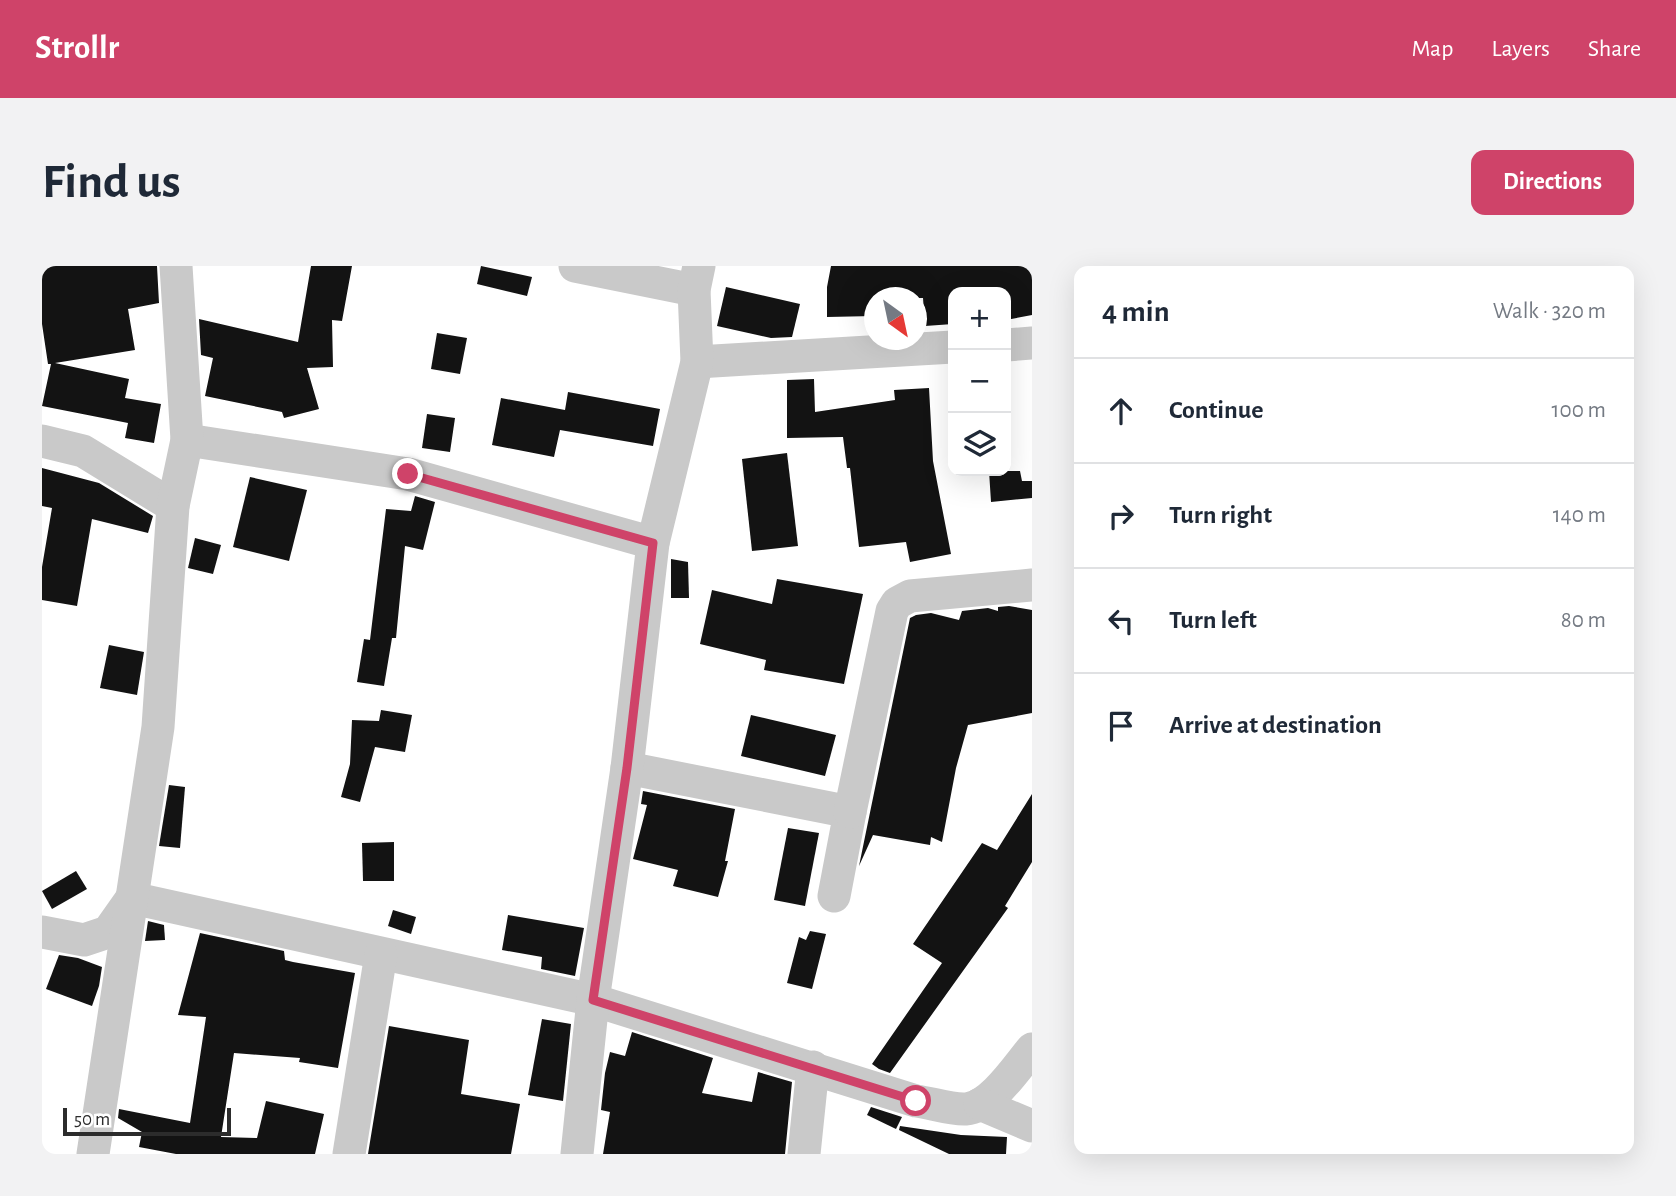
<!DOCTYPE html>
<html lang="en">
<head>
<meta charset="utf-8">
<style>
	:root { --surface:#fff; --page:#f2f2f3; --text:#1f2937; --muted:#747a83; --line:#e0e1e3; --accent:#cf4369 }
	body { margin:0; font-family:"Alegreya Sans",sans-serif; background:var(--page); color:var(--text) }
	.controls { position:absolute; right:21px; top:21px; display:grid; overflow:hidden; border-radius:14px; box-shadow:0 7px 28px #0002 }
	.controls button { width:63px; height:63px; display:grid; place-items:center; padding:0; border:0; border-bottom:2px solid var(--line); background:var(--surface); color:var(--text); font:35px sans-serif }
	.compass { position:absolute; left:822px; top:21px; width:63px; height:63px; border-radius:50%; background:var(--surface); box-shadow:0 7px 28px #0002; rotate:147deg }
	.scale { position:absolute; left:21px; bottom:18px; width:168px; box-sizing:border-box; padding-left:7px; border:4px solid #2c2c2c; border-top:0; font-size:19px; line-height:24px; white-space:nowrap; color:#2c2c2c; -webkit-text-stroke:5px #fff; paint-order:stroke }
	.stop { position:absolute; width:21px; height:21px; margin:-16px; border:5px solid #cf4369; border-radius:50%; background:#fff }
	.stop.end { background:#cf4369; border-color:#fff; box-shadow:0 2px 7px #0008 }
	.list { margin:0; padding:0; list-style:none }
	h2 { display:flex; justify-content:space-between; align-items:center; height:91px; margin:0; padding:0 28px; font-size:30px }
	h2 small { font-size:23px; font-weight:400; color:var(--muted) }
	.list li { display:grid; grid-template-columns:46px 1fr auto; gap:21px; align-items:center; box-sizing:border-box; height:105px; padding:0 28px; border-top:2px solid var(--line) }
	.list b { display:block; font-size:26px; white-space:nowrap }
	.list em { font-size:23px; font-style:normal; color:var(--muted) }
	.icon { flex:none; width:38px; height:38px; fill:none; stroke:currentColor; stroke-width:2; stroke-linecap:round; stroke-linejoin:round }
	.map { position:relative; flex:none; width:990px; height:888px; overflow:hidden; border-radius:14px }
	header { display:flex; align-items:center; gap:42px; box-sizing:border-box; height:98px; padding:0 35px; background:var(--accent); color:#fff }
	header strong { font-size:33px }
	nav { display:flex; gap:38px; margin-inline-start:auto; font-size:24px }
	.intro { display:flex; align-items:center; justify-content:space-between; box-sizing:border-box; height:168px; padding:0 42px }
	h1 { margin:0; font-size:49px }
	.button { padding:18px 32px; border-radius:14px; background:var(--accent); color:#fff; font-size:24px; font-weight:700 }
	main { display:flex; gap:42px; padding:0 42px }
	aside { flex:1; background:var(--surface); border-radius:14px; box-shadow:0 7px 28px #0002 }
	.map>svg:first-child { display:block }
	.building { fill:#131313 }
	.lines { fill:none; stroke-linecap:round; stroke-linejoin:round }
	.minor { stroke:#c9c9c9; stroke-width:33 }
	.route { stroke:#cf4369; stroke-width:9 }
</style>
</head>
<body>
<header>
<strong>Strollr</strong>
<nav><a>Map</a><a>Layers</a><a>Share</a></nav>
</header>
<div class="intro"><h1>Find us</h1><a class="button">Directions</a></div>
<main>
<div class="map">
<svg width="990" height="888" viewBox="0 0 990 888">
	<rect width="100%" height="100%" fill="#fff"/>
	<g class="building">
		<path d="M 0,0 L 115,0 L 117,37 L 86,43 L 93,84 L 13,97 L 87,113 L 83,132 L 119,138 L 112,177 L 83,172 L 86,157 L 0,140 L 9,98 L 6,98 L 0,58 Z"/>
		<path d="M 269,0 L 310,0 L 300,55 L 290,54 L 291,101 L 265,102 L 277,143 L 242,152 L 240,146 L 163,130 L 171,92 L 159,89 L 157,53 L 256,76 Z"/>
		<path d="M 439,0 L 490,11 L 485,30 L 435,18 Z"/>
		<path d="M 789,0 L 990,0 L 990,49 L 964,54 L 964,26 L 911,26 L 911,58 L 883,60 L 881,32 L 832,32 L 832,50 L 785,51 L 785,21 Z"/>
		<path d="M 684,21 L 758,38 L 750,71 L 729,72 L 675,60 Z"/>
		<path d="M 395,67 L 425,72 L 418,108 L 389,103 Z"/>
		<path d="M 772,113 L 773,146 L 853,134 L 852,124 L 887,122 L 891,195 L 909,288 L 868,296 L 864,276 L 817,281 L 808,202 L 805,202 L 801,171 L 745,172 L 745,114 Z"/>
		<path d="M 526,126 L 618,143 L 611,180 L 518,164 L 512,191 L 450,179 L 459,132 L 523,144 Z"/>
		<path d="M 385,148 L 413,152 L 408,186 L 380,182 Z"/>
		<path d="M 745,187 L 756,280 L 710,285 L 700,193 Z"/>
		<path d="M 0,202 L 57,217 L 111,250 L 106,267 L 50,253 L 35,340 L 0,334 L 0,301 L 10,242 L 0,240 Z"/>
		<path d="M 947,205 L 978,205 L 980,215 L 990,215 L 990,232 L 949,236 Z"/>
		<path d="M 208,211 L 265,224 L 247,295 L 191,281 Z"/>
		<path d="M 373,230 L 393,236 L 381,284 L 363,280 L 354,372 L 350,372 L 342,420 L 315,416 L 322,373 L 328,374 L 344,243 L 369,245 Z"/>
		<path d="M 153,272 L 179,279 L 171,308 L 146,302 Z"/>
		<path d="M 629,293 L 646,296 L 647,332 L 629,332 Z"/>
		<path d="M 735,313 L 821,328 L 802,418 L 722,404 L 724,394 L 658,378 L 670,324 L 730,338 Z"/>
		<path d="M 967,340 L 990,344 L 990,447 L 926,459 L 914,502 L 900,576 L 889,571 L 888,579 L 831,569 L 817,600 L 868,352 L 874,349 L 889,347 L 917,354 L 920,345 L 946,342 L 956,345 L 956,341 Z"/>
		<path d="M 67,379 L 102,386 L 95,429 L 58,422 Z"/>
		<path d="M 339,444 L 370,449 L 363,486 L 333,481 L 318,536 L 299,531 L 308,498 L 310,454 L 337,455 Z"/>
		<path d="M 709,449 L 794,469 L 783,510 L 699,490 Z"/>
		<path d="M 127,519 L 143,521 L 138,582 L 117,580 Z"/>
		<path d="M 601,525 L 693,543 L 683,595 L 686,595 L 676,631 L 631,620 L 636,604 L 591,593 L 605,539 L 599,538 Z"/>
		<path d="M 990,528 L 990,596 L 963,640 L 966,642 L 848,807 L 837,803 L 830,798 L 900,697 L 871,678 L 940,577 L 955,584 Z"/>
		<path d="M 746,562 L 777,567 L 763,640 L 732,634 Z"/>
		<path d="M 352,576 L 352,615 L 321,615 L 320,577 Z"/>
		<path d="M 34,605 L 45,623 L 10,643 L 0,625 Z"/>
		<path d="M 351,644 L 374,651 L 369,668 L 346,660 Z"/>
		<path d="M 466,649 L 542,662 L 533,710 L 499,703 L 500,691 L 460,684 Z"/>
		<path d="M 106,655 L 122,659 L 123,674 L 103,675 Z"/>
		<path d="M 768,665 L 784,668 L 770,723 L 745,717 L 757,671 L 764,674 Z"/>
		<path d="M 158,667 L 242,685 L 243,694 L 251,696 L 313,707 L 296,802 L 257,796 L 258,792 L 192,787 L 179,871 L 215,872 L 224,835 L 282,848 L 273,888 L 134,888 L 97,881 L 100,866 L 76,852 L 77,843 L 148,857 L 164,751 L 136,749 Z"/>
		<path d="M 17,689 L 36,692 L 60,701 L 57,720 L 50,740 L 4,723 Z"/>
		<path d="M 500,753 L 529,758 L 521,835 L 486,829 Z"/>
		<path d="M 347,760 L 427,774 L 419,828 L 478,838 L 469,888 L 326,888 Z"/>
		<path d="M 590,766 L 671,792 L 660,827 L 710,836 L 716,806 L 750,816 L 743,888 L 561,888 L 568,846 L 559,844 L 563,807 L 568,786 L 583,790 Z"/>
		<path d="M 829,841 L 860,851 L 854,863 L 825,849 Z"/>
		<path d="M 858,860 L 919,869 L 965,871 L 964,888 L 907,888 L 857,864 Z"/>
	</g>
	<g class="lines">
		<g class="minor">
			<path d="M 533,0 L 652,24"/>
			<path d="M 964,79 L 990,77"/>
			<path d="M 655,96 L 911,81"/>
			<path d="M 145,174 L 366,208 L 611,277"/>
			<path d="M 0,175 L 41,185 L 131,240"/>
			<path d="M 585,502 L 808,546 L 792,630"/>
			<path d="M 808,546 L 850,345 L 855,337 L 868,330 L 990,319"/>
			<path d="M 0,666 L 42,674 L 66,666 L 90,632 L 551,734 L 874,835 C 890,837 909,844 924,843 C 949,841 975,801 990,783"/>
			<path d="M 938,838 L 990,860"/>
			<path d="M 51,888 L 116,461 L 131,240 L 145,174 L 134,0"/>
			<path d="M 307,888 L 339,688"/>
			<path d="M 535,888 L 551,734 L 585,502 L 611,277 L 655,96 L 652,24 L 657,0"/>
			<path d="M 762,888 L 771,801"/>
		</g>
	</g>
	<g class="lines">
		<path class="route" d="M 366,208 L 611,277 L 585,502 L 551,734 L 874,835"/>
	</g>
</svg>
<div class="controls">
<button>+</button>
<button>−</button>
<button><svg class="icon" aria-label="layers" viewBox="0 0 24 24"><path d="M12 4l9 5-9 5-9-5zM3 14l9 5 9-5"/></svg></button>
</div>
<svg class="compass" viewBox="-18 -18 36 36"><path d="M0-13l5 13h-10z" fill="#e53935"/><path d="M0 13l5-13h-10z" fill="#747a83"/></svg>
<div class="scale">50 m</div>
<div class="stop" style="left:874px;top:835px"></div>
<div class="stop end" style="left:366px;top:208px"></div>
</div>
<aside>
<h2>4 min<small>Walk · 320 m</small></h2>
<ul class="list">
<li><svg class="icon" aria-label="ahead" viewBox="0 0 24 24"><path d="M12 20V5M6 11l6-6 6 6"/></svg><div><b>Continue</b></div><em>100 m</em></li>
<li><svg class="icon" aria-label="right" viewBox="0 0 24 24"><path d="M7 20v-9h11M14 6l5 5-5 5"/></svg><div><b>Turn right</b></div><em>140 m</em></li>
<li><svg class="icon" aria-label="left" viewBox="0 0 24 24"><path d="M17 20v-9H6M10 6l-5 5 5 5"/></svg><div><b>Turn left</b></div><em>80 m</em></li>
<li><svg class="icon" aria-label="arrive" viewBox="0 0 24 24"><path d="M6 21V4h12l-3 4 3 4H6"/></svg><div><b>Arrive at destination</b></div></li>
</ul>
</aside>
</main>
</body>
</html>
